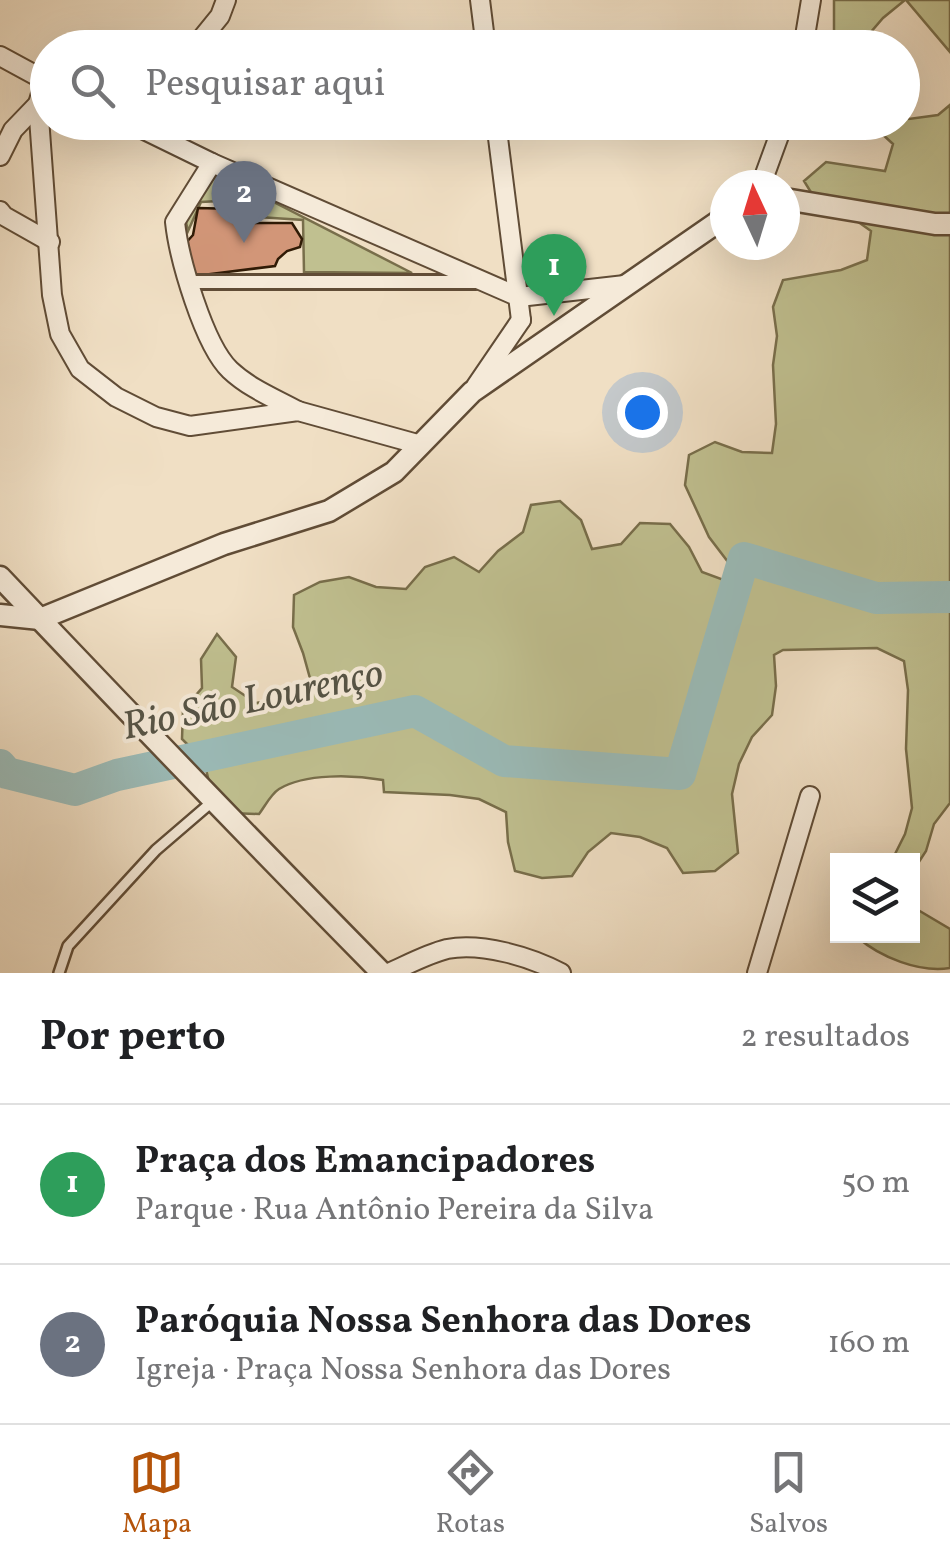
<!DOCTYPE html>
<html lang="pt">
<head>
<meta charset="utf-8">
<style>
	:root { --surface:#fff; --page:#f6f6f6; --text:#202124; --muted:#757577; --line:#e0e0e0; --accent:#b45309 }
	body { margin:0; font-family:Vollkorn,serif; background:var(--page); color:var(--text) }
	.controls { position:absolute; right:30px; bottom:30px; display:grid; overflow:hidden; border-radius:0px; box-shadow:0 10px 40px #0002 }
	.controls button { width:90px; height:90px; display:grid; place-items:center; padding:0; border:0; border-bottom:2px solid var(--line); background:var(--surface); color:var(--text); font:50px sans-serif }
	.compass { position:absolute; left:710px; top:170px; width:90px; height:90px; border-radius:50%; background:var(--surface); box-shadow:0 10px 40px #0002; rotate:356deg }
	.you { position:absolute; left:642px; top:412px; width:35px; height:35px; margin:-25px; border:8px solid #fff; border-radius:50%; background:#1a73e8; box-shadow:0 0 0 15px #1a73e833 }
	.badge { display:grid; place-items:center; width:65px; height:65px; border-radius:50%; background:var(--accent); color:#fff; font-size:32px; font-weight:700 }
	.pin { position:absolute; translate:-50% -82px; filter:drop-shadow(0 2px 5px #0008) }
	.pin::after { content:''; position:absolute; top:52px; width:35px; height:30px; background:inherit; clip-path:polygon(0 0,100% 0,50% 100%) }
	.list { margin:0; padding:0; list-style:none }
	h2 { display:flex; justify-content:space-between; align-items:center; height:130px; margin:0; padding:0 40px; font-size:42px }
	h2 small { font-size:32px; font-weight:400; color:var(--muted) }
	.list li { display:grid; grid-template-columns:65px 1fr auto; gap:30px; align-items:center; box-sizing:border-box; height:160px; padding:0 40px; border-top:2px solid var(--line) }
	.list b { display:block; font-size:38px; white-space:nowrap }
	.list p { margin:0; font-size:32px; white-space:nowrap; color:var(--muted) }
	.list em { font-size:32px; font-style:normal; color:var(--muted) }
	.icon { flex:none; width:55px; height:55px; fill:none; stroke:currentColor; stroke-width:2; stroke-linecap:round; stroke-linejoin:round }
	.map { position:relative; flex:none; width:950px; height:973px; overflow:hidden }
	.search { position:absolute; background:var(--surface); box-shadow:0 10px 40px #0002; left:30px; right:30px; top:30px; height:110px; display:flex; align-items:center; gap:25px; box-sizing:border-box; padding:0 35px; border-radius:55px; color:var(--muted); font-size:38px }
	.sheet { height:450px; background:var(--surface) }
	nav { display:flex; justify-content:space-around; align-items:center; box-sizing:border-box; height:140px; border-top:2px solid var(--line); background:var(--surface); font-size:28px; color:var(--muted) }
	nav a { display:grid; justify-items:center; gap:5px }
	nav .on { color:var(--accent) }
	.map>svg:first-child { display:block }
	.green { fill:#c0c090; stroke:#786e4b; stroke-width:2.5 }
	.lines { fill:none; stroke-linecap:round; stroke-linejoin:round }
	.river { stroke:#9bbcb9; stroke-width:32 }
	.building { fill:#d29678; stroke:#301b06; stroke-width:2.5 }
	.service-casing { stroke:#604c36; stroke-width:14 }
	.pedestrian-casing { stroke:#604c36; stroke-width:18 }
	.minor-casing { stroke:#604c36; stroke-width:22 }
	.tertiary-casing { stroke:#604c36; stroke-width:25 }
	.service { stroke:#f5ead9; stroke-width:9 }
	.pedestrian { stroke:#f5ead9; stroke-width:12 }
	.minor { stroke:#f5ead9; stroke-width:18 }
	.tertiary { stroke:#f5ead9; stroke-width:20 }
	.labels { text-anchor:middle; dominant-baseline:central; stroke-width:8; stroke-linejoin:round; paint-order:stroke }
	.water-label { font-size:40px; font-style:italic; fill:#555345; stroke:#f5ead9 }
</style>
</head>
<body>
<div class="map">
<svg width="950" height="973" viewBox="0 0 950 973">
	<rect width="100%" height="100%" fill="#f0dfc4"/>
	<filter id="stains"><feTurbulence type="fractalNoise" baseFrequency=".002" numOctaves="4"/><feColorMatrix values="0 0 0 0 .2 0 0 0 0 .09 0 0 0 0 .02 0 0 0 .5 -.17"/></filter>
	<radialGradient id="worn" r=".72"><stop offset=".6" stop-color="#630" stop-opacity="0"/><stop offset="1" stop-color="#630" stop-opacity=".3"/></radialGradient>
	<g class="green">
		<path d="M 834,0 L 905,0 L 883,18 L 864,40 L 834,41 Z"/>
		<path d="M 906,0 L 950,0 L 950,52 Z"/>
		<path d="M 950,105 L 950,803 L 934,824 L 926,851 L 913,871 L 912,861 L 892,860 L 905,834 L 912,808 L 906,749 L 908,690 L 904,661 L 877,648 L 783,650 L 774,655 L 776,686 L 772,715 L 752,737 L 739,764 L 732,794 L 738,853 L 715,871 L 683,873 L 667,848 L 640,837 L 611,833 L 588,852 L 572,876 L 542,878 L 515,871 L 508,842 L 506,812 L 479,799 L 450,795 L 384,792 L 383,780 C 354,775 305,773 279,789 C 271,794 265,806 259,814 L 230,813 L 211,790 L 204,761 L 182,739 L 183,710 L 202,688 L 201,659 L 217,634 L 236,657 L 232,687 L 256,703 L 285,698 L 311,682 L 303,653 L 293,627 L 294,595 L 320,582 L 349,577 L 376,587 L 406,589 L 425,567 L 454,557 L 479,572 L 498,551 L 523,532 L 531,505 L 560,501 L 581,520 L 592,549 L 621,544 L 640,523 L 670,524 L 689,547 L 702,572 L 729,582 L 728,562 L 709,537 L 685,485 L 689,455 L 715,442 L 742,452 L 772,453 L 776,424 L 773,365 L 777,336 L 773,307 L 783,280 L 841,270 L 867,260 L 871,231 L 847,214 L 820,207 L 804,181 L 826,162 L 885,171 L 893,144 L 870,123 L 902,122 L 903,113 L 909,119 L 938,115 Z"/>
		<path d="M 219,174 L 412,273 L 304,272 L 303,220 L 243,216 L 238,200 L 201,202 L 188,231 L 185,218 L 201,190 Z"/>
		<path d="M 913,907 L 950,929 L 950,968 C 919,973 880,957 857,937 L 912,936 Z"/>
	</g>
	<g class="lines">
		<path class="river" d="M 0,765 L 7,773 L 75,790 L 117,775 L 415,711 L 504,761 L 680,774 L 744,558 L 876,598 L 950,597"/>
	</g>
	<path class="building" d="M 198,208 L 236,209 L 238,223 L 292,223 L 302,239 L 300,247 L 287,251 L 278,259 L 275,266 L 195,276 L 183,246 L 193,235 Z"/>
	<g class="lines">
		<defs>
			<path id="service" d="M 59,973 L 68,946 L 156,850 L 213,801"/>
			<path id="pedestrian" d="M 189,282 L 476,282"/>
			<g id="minor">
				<path d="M 480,0 L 486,48"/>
				<path d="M 194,48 L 220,16 L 226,0"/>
				<path d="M 803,48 L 811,0"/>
				<path d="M 0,56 L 48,82"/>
				<path d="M 45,80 L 38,104 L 52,295 L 60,334 L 80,369 L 116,397 L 156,417 L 190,426 L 298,411 L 421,445"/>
				<path d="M 128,122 L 212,163 L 519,297 L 625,285"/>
				<path d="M 496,122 L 521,320"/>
				<path d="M 0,156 L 13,130 L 38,104"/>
				<path d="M 212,163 L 175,222 C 179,259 204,345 230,370 C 249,388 274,398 298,411"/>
				<path d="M 761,185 L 784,122"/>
				<path d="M 0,211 L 4,216 L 50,242"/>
				<path d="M 476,386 L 521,320"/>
				<path d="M 389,973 C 407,965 427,954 447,949 C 481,942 531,957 561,973"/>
				<path d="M 757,973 L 810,796"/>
			</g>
			<g id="tertiary">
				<path d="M 785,199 L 935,224 L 950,224"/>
				<path d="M 0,577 C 126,710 253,842 382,973"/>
				<path d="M 0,615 L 40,619 L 224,544 L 329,511 L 394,472 L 472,392 L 725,217"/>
			</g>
		</defs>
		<use href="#service" class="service-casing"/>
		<use href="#pedestrian" class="pedestrian-casing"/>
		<use href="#minor" class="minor-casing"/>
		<use href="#tertiary" class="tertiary-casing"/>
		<use href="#service" class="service"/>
		<use href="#pedestrian" class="pedestrian"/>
		<use href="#minor" class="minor"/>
		<use href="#tertiary" class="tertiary"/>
	</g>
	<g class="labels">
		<g class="water-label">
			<text transform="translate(253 702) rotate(-12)">Rio São Lourenço</text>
		</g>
	</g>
	<rect width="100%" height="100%" filter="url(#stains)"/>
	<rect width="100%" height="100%" fill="url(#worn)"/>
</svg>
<div class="controls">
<button><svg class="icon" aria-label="layers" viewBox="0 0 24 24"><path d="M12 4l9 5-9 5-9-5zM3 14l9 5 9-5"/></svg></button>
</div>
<svg class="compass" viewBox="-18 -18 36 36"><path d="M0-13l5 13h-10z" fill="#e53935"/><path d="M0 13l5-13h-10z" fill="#757577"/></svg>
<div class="you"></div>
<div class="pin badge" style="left:554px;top:316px;background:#2e9e5b">1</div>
<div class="pin badge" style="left:244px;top:243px;background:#6b7280">2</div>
<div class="search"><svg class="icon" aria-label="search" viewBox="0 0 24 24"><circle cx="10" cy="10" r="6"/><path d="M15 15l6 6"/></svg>Pesquisar aqui</div>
</div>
<section class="sheet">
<h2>Por perto<small>2 resultados</small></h2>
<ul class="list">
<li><span class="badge" style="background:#2e9e5b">1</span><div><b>Praça dos Emancipadores</b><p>Parque · Rua Antônio Pereira da Silva</p></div><em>50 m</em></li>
<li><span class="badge" style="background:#6b7280">2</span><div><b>Paróquia Nossa Senhora das Dores</b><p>Igreja · Praça Nossa Senhora das Dores</p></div><em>160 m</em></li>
</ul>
</section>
<nav>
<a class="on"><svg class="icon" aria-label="map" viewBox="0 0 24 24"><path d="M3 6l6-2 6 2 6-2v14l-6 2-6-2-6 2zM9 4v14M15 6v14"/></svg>Mapa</a>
<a><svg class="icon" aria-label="directions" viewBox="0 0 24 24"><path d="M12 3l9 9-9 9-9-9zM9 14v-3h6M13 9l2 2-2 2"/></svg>Rotas</a>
<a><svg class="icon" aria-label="saved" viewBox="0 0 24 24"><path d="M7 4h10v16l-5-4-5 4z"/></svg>Salvos</a>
</nav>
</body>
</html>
